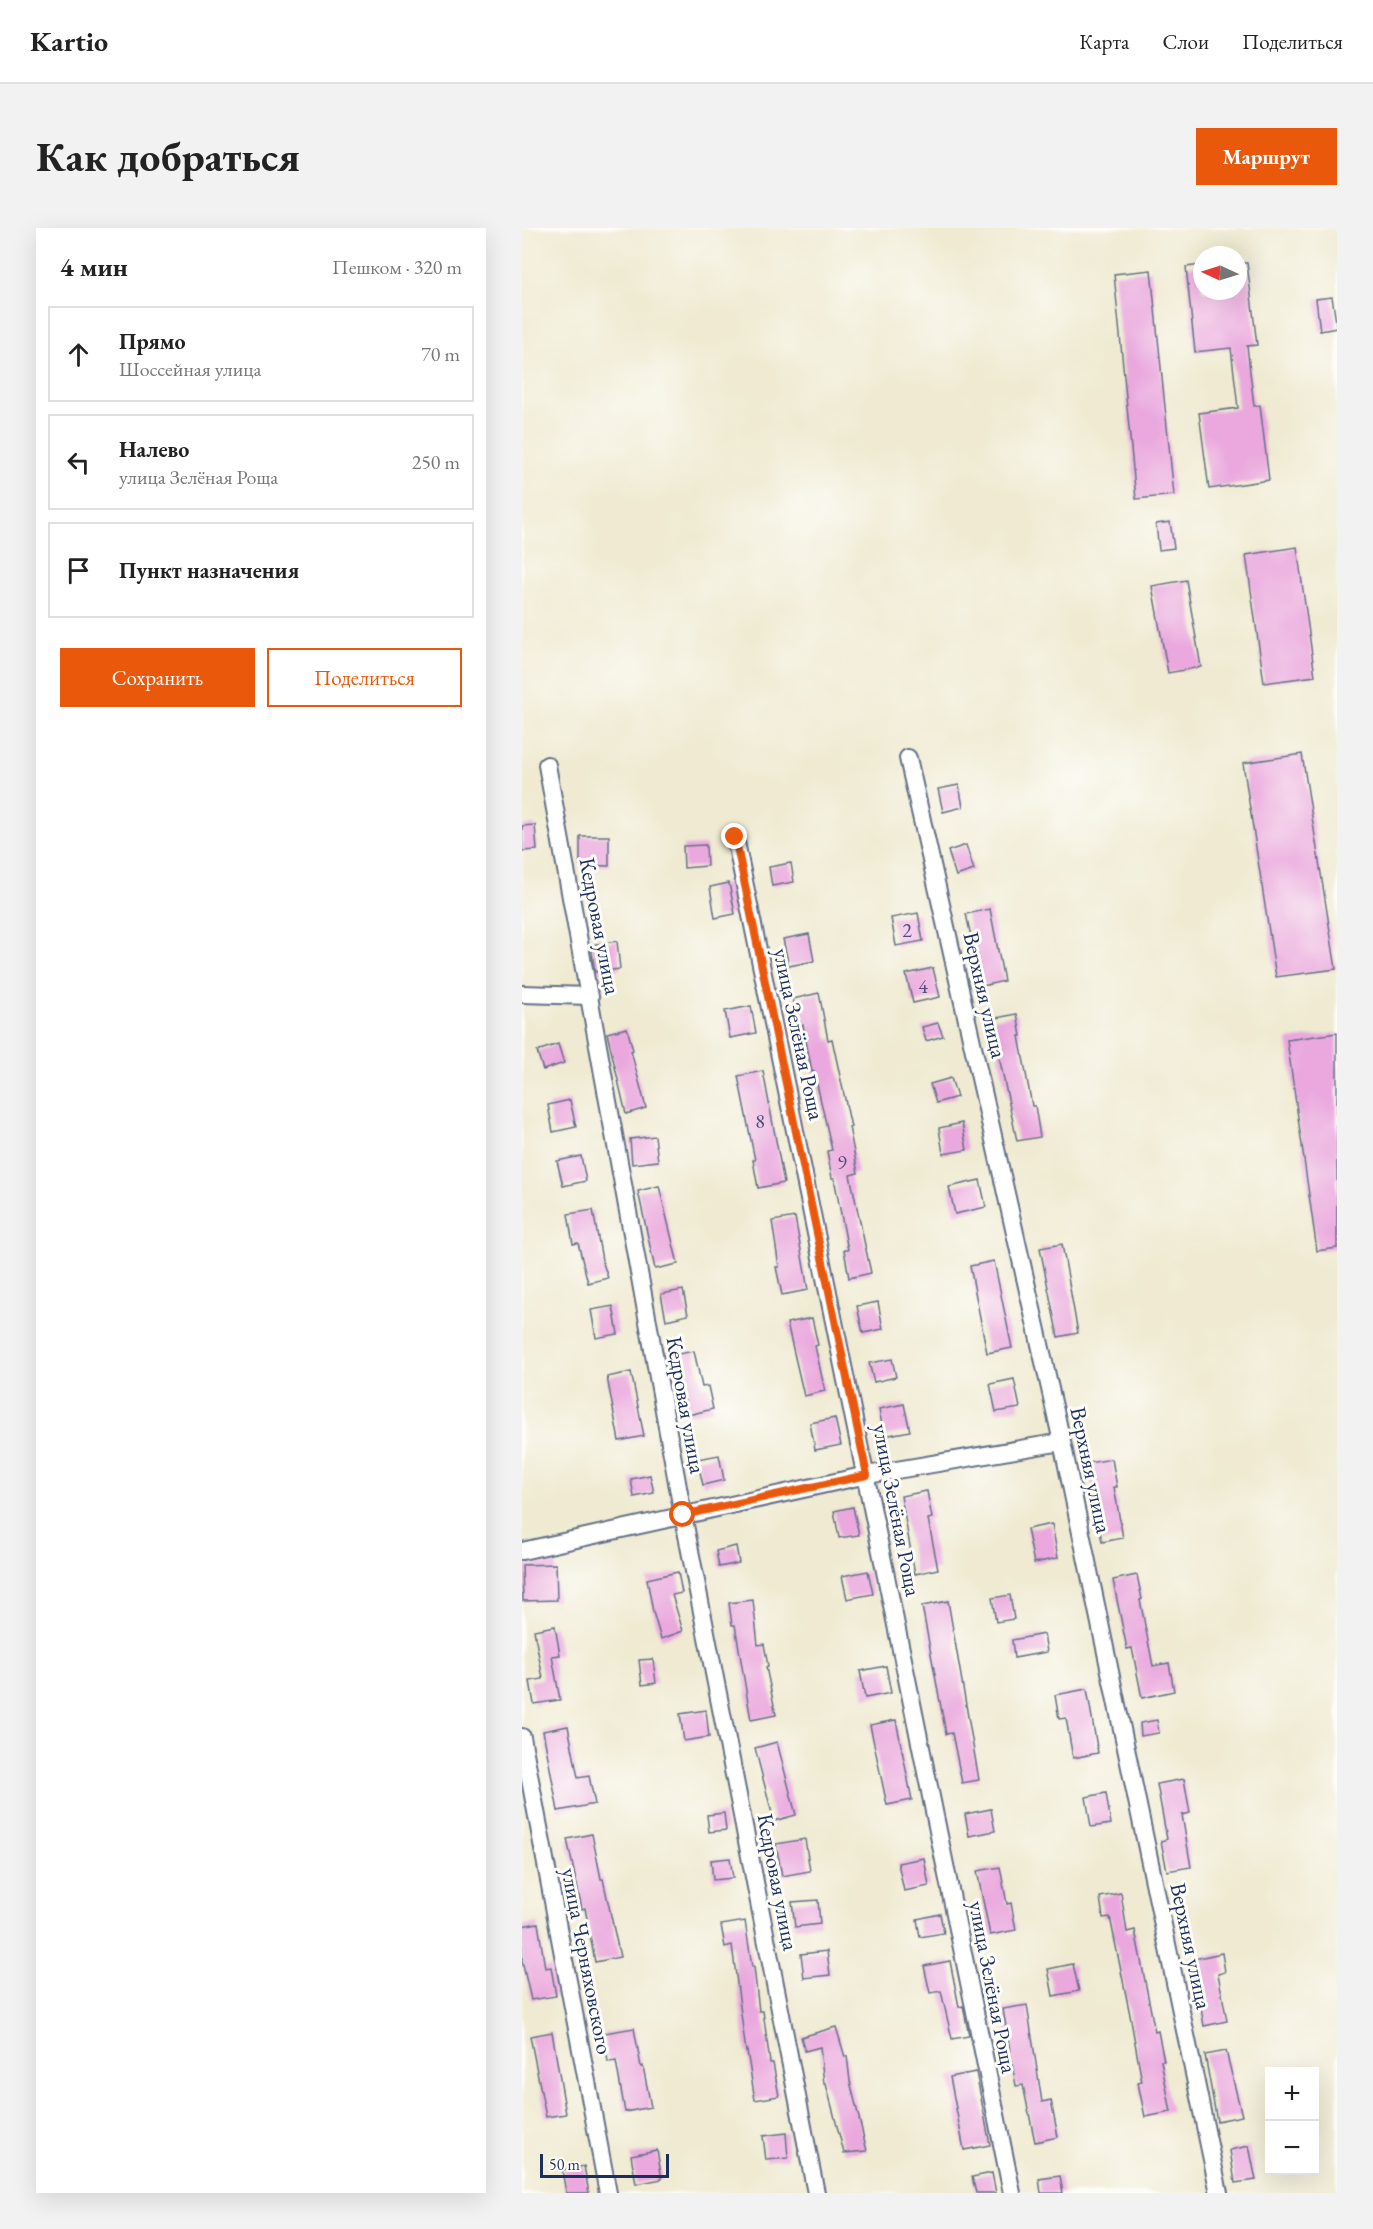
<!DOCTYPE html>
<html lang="ru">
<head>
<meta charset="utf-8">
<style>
	:root { --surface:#fff; --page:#f2f2f2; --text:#222; --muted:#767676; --line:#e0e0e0; --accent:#ea580c }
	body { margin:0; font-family:"EB Garamond",serif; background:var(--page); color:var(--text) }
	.controls { position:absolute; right:18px; bottom:18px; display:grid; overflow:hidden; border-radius:0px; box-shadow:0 6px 24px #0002 }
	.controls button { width:54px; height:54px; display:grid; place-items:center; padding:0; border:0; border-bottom:2px solid var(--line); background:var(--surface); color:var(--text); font:30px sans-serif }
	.compass { position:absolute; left:671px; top:18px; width:54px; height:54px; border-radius:50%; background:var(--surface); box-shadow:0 6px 24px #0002; rotate:274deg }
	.scale { position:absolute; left:18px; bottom:15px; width:129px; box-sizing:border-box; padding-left:6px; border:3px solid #1b2f5e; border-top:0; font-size:16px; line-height:21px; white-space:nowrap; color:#1b2f5e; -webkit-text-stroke:4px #fdfcf7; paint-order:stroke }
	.stop { position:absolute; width:18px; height:18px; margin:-14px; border:4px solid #ea580c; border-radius:50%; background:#fff }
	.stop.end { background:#ea580c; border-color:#fff; box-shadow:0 2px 6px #0008 }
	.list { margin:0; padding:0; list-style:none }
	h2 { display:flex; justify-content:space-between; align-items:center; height:78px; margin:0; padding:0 24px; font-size:26px }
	h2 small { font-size:20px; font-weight:400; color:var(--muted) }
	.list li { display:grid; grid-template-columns:39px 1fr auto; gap:18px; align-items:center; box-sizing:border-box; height:96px; margin:0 12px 12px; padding:0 12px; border:2px solid var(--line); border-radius:0px }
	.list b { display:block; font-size:22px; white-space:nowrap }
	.list p { margin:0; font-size:20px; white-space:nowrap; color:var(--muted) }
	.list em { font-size:20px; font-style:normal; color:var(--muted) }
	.actions { display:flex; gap:12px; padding:18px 24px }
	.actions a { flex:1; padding:14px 0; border:2px solid var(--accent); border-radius:0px; text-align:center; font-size:21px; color:var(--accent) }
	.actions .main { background:var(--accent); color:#fff }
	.icon { flex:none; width:33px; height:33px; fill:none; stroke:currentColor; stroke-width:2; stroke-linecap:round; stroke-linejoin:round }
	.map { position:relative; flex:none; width:815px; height:1965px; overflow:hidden; border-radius:0px }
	header { display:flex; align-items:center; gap:36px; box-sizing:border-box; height:84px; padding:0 30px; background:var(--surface); border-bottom:2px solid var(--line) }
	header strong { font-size:28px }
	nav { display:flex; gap:33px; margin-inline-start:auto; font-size:21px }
	.intro { display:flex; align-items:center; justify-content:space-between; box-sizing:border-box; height:144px; padding:0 36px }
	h1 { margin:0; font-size:42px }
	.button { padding:15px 27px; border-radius:0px; background:var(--accent); color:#fff; font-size:21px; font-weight:700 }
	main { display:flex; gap:36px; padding:0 36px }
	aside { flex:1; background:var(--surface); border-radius:0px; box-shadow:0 6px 24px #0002 }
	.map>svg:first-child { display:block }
	.building { fill:#eaa8de }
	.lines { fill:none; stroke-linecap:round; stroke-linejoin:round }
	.street-casing { stroke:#657086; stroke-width:20 }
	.street { stroke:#fff; stroke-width:16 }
	.route { stroke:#ea580c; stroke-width:8 }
	.labels { text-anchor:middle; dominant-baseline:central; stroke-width:6; stroke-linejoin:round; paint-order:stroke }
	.number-label { font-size:20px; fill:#4f4d7e }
	.street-label { font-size:22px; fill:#1b2f5e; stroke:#fdfcf7 }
</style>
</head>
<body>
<header>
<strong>Kartio</strong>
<nav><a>Карта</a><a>Слои</a><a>Поделиться</a></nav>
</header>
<div class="intro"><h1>Как добраться</h1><a class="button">Маршрут</a></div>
<main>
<aside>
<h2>4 мин<small>Пешком · 320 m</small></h2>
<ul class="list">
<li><svg class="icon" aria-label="ahead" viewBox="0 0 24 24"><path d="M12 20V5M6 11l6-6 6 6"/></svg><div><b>Прямо</b><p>Шоссейная улица</p></div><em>70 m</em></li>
<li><svg class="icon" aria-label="left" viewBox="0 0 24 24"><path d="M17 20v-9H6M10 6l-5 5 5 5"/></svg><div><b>Налево</b><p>улица Зелёная Роща</p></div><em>250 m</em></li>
<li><svg class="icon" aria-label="arrive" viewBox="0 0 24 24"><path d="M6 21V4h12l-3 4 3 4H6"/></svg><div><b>Пункт назначения</b></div></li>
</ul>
<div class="actions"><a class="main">Сохранить</a><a>Поделиться</a></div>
</aside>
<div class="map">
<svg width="815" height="1965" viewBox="0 0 815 1965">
	<rect width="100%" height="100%" fill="#fdfcf7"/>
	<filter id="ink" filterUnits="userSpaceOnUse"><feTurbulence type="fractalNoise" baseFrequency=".0167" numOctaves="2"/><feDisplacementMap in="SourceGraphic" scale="12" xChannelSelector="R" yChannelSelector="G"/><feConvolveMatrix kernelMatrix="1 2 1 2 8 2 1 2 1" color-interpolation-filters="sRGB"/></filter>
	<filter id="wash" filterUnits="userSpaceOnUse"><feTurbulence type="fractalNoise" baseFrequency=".008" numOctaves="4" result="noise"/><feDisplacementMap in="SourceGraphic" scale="24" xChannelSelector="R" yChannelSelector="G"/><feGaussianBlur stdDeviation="1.35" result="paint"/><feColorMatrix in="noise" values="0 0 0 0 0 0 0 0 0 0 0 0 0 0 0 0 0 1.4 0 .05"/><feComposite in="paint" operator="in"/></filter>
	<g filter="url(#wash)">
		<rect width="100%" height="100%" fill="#efead1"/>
		<g id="blocks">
			<g class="building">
				<path d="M 716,35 L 725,35 L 735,117 L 725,118 L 732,178 L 738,177 L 747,252 L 687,261 L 677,185 L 716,180 L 709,120 L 673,124 L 664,39 L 680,37 L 680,63 L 716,63 Z"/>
				<path d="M 629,42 L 652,267 L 614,271 L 592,46 Z"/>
				<path d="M 810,69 L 815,100 L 798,103 L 794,71 Z"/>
				<path d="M 648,294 L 652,320 L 637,322 L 634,296 Z"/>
				<path d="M 775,319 L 793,448 L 742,455 L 724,327 Z"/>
				<path d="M 664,352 L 679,439 L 646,445 L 630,358 Z"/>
				<path d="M 780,526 L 814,741 L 754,749 L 721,535 Z"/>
				<path d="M 437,557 L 441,579 L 421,584 L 416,561 Z"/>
				<path d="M 13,597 L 15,622 L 0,623 L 0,598 Z"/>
				<path d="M 58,608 L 87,608 L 87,638 L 58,637 Z"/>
				<path d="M 184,617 L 185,638 L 162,640 L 161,618 Z"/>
				<path d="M 444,617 L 452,642 L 434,648 L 426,623 Z"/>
				<path d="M 269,635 L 272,654 L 250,658 L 247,639 Z"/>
				<path d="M 207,655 L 213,686 L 193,690 L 188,659 Z"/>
				<path d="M 468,681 L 482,753 L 460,758 L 444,686 Z"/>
				<path d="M 396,685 L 401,713 L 374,718 L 369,690 Z"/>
				<path d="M 287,706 L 292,733 L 267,738 L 261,711 Z"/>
				<path d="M 95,713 L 98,741 L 73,744 L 69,717 Z"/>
				<path d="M 411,740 L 418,769 L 391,775 L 384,746 Z"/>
				<path d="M 297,765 L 306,812 L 310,811 L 329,899 L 327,899 L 336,945 L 328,947 L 349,1045 L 327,1050 L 322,1022 L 326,1022 L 312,950 L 310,950 L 305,923 L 310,922 L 292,843 L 290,844 L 281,797 L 277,798 L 271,771 Z"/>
				<path d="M 229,778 L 234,805 L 208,810 L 203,783 Z"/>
				<path d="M 495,786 L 499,808 L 497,808 L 510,878 L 513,878 L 518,909 L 495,913 L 469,791 Z"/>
				<path d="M 416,795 L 421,808 L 404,813 L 400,799 Z"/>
				<path d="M 105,800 L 111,822 L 109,823 L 124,880 L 104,886 L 85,805 Z"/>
				<path d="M 815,805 L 815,1020 L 795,1023 L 765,812 Z"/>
				<path d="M 36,816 L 42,835 L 21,842 L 15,823 Z"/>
				<path d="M 241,843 L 262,955 L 236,960 L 231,932 L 233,932 L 216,848 Z"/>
				<path d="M 429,850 L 435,869 L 414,875 L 408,856 Z"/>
				<path d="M 48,872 L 54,899 L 31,904 L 26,877 Z"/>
				<path d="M 440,895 L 445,922 L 421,926 L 417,900 Z"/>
				<path d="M 133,908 L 136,933 L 110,936 L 108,911 Z"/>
				<path d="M 59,928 L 64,953 L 41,958 L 35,933 Z"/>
				<path d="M 458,952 L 464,979 L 433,986 L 427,959 Z"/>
				<path d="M 137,958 L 156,1036 L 133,1041 L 116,963 Z"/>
				<path d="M 71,982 L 80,1032 L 86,1050 L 66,1055 L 56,1015 L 51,1016 L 46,986 Z"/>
				<path d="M 273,989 L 286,1062 L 260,1067 L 254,1039 L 257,1039 L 250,993 Z"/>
				<path d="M 540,1016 L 556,1105 L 536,1109 L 518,1020 Z"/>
				<path d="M 472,1033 L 490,1120 L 465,1125 L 448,1038 Z"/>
				<path d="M 161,1062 L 166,1087 L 144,1092 L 139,1066 Z"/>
				<path d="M 356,1074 L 361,1101 L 341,1105 L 335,1078 Z"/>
				<path d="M 91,1078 L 96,1106 L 74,1110 L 69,1082 Z"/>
				<path d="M 290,1090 L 296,1117 L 293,1118 L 303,1163 L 282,1168 L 265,1095 Z"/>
				<path d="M 172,1123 L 180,1159 L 186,1158 L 191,1181 L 166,1187 L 151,1127 Z"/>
				<path d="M 370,1131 L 374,1149 L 352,1154 L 347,1135 Z"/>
				<path d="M 109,1144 L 122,1208 L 97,1213 L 85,1149 Z"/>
				<path d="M 492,1151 L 498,1180 L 474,1184 L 468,1156 Z"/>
				<path d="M 382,1176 L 388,1203 L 362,1208 L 357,1181 Z"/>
				<path d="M 313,1190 L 319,1217 L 293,1222 L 288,1195 Z"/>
				<path d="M 197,1227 L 202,1252 L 181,1257 L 175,1231 Z"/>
				<path d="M 590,1231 L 595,1259 L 592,1259 L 601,1310 L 580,1314 L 566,1235 Z"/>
				<path d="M 128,1247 L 132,1265 L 112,1269 L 109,1251 Z"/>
				<path d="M 405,1263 L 410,1290 L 406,1291 L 416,1341 L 393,1346 L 379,1268 Z"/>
				<path d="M 331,1279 L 337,1307 L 317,1310 L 312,1283 Z"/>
				<path d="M 530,1296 L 536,1330 L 512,1335 L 505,1301 Z"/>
				<path d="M 214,1318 L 217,1335 L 197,1339 L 194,1323 Z"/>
				<path d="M 34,1336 L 35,1372 L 1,1373 L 0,1337 Z"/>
				<path d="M 346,1343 L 351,1366 L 325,1371 L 320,1348 Z"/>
				<path d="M 156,1344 L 160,1365 L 150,1367 L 161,1403 L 139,1411 L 131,1384 L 125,1351 Z"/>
				<path d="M 615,1347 L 620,1371 L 618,1372 L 631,1438 L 647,1435 L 652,1463 L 620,1470 L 610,1420 L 605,1421 L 591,1352 Z"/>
				<path d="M 488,1367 L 492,1391 L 474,1394 L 470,1370 Z"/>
				<path d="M 231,1372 L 236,1417 L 242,1416 L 246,1438 L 244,1439 L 254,1487 L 229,1492 L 213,1397 L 210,1397 L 207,1375 Z"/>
				<path d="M 426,1373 L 457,1552 L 440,1555 L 430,1505 L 424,1506 L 400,1378 Z"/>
				<path d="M 33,1398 L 38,1427 L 30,1428 L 38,1472 L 12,1476 L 8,1453 L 21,1451 L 12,1402 Z"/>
				<path d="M 522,1406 L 525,1424 L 492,1430 L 490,1412 Z"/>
				<path d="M 131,1431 L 134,1455 L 120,1457 L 117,1432 Z"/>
				<path d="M 364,1438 L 369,1465 L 343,1470 L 338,1443 Z"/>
				<path d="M 565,1461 L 576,1525 L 551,1530 L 544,1490 L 537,1491 L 533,1467 Z"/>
				<path d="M 184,1482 L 187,1509 L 162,1513 L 158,1486 Z"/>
				<path d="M 374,1492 L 390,1572 L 365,1577 L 348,1497 Z"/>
				<path d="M 635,1492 L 637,1505 L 619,1508 L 618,1495 Z"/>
				<path d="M 46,1498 L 56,1550 L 67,1548 L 73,1576 L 36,1583 L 21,1503 Z"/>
				<path d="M 255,1514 L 274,1587 L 252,1593 L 233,1520 Z"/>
				<path d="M 662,1551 L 668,1585 L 660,1587 L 669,1639 L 645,1643 L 639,1613 L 645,1611 L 635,1556 Z"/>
				<path d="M 584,1565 L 589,1596 L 569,1599 L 564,1569 Z"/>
				<path d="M 469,1581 L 473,1603 L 447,1608 L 443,1586 Z"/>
				<path d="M 202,1585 L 204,1602 L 187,1604 L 185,1587 Z"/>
				<path d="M 70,1606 L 79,1651 L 81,1651 L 98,1729 L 73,1734 L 63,1680 L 60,1681 L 45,1611 Z"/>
				<path d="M 283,1611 L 288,1643 L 260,1648 L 254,1616 Z"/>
				<path d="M 208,1630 L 211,1650 L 191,1652 L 189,1632 Z"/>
				<path d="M 402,1630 L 407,1658 L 382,1663 L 376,1635 Z"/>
				<path d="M 478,1639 L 485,1676 L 489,1675 L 494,1702 L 468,1707 L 455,1643 Z"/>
				<path d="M 599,1665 L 605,1704 L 613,1702 L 633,1804 L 636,1803 L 642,1833 L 639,1833 L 649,1884 L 623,1889 L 616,1855 L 620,1854 L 608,1787 L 588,1689 L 581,1690 L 578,1669 Z"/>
				<path d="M 296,1672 L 298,1696 L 273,1699 L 270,1674 Z"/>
				<path d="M 418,1686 L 422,1705 L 398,1709 L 395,1691 Z"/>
				<path d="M 223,1693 L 230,1739 L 232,1739 L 237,1783 L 241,1783 L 248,1835 L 251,1835 L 257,1868 L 233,1872 L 225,1823 L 224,1824 L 210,1717 L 203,1719 L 199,1697 Z"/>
				<path d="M 16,1695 L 23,1740 L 29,1739 L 34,1768 L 9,1772 L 0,1733 L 0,1698 Z"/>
				<path d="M 305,1723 L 308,1747 L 282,1750 L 279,1726 Z"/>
				<path d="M 700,1725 L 703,1744 L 696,1746 L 705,1793 L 682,1798 L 674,1750 L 671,1750 L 667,1732 Z"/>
				<path d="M 428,1733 L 437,1779 L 441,1778 L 447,1808 L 430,1811 L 419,1763 L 408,1765 L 402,1738 Z"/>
				<path d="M 551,1736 L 557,1763 L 531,1768 L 526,1741 Z"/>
				<path d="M 505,1777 L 520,1874 L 529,1872 L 536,1909 L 513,1914 L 501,1857 L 494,1858 L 481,1781 Z"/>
				<path d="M 314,1799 L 323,1829 L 325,1828 L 328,1853 L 345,1923 L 322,1925 L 304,1856 L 302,1856 L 298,1819 L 283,1823 L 279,1809 Z"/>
				<path d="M 112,1800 L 119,1839 L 121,1838 L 129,1879 L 103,1884 L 94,1833 L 86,1834 L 82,1805 Z"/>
				<path d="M 30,1804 L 44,1886 L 24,1889 L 8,1808 Z"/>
				<path d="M 704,1823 L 720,1888 L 695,1893 L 683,1827 Z"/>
				<path d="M 454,1844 L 468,1917 L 442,1922 L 428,1849 Z"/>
				<path d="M 264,1905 L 266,1930 L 244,1932 L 241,1908 Z"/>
				<path d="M 727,1918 L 734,1952 L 713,1955 L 708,1922 Z"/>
				<path d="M 135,1922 L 140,1951 L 114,1956 L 109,1927 Z"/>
				<path d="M 62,1938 L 67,1965 L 44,1965 L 40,1942 Z"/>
				<path d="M 470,1945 L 474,1965 L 454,1965 L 450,1949 Z"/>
				<path d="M 538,1948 L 541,1965 L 519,1965 L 517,1951 Z"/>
			</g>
		</g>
	</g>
	<g filter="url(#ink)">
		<use href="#blocks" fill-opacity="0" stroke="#657086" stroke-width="1.5"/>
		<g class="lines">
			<defs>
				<g id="street">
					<path d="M 386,530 L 540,1214 L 697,1965"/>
					<path d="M 25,537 L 161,1287 L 294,1965"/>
					<path d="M 213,609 L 490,1965"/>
					<path d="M 0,766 L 68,768"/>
					<path d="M 0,1323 L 345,1247 L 540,1214"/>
					<path d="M 0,1509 L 86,1965"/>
				</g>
			</defs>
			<use href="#street" class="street-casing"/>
			<use href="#street" class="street"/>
		</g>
	</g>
	<g class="lines" filter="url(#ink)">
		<path class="route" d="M 161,1287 L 345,1247 L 213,609"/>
	</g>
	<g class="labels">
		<g class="number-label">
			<text x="385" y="702">2</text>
			<text x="401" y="758">4</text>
			<text x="238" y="893">8</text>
			<text x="320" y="934">9</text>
		</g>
		<g class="street-label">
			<text transform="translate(78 698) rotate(79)">Кедровая улица</text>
			<text transform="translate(463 767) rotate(77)">Верхняя улица</text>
			<text transform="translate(277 806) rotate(78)">улица Зелёная Роща</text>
			<text transform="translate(164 1177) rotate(80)">Кедровая улица</text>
			<text transform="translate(569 1242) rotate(78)">Верхняя улица</text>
			<text transform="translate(375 1282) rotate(79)">улица Зелёная Роща</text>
			<text transform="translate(256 1654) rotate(79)">Кедровая улица</text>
			<text transform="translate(669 1718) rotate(78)">Верхняя улица</text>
			<text transform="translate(65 1733) rotate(79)">улица Черняховского</text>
			<text transform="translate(471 1759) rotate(79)">улица Зелёная Роща</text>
		</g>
	</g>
</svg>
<div class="controls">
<button>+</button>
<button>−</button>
</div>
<svg class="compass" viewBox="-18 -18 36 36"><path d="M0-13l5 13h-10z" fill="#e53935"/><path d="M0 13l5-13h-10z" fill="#767676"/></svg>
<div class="scale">50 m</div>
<div class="stop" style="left:161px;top:1287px"></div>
<div class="stop end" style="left:213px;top:609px"></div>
</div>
</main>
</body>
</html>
